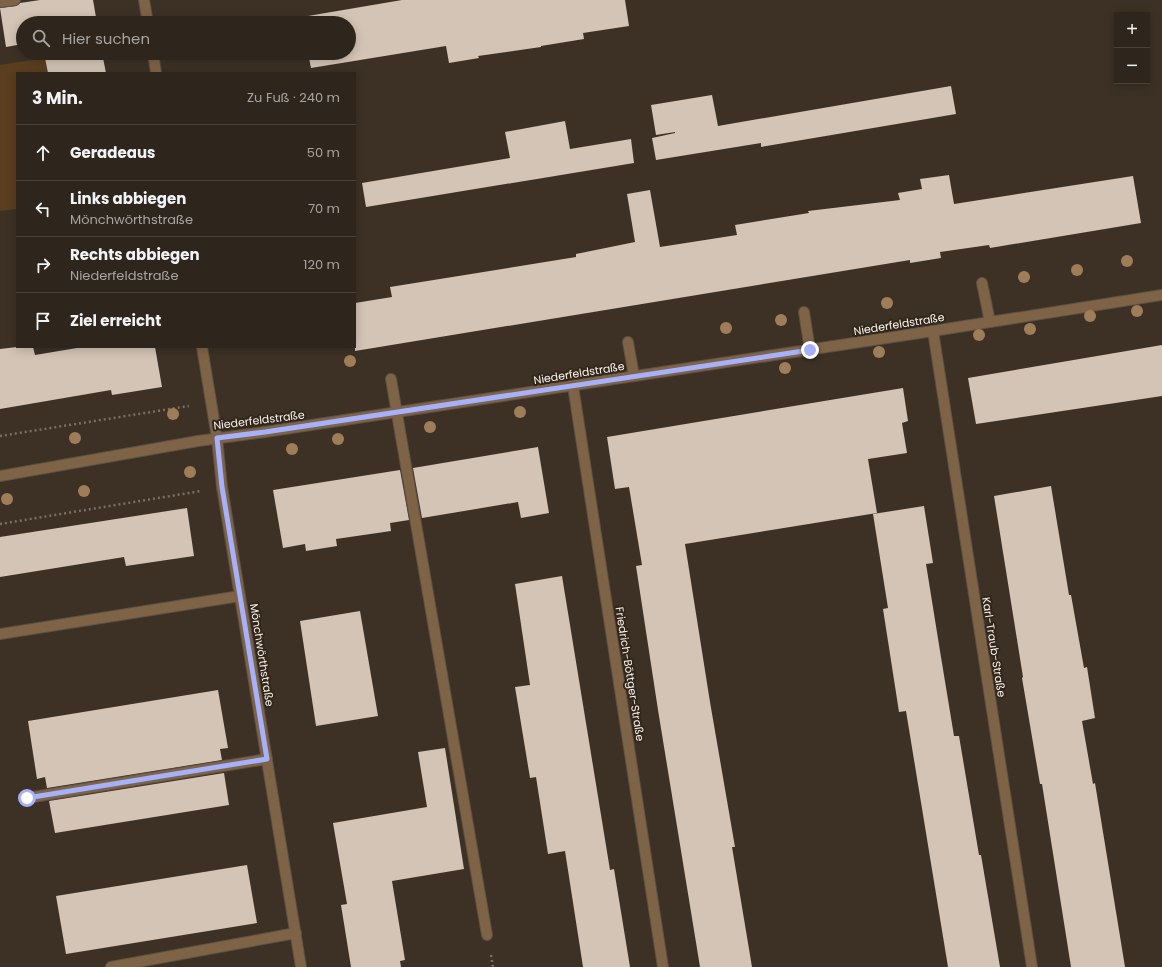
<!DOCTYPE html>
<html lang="de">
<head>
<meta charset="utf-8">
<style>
	:root { --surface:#2e251c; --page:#3a3129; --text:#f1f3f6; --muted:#a7a5a3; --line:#49423b }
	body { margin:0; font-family:Poppins,sans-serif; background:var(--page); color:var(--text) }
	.controls { position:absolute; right:12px; top:12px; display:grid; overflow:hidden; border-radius:0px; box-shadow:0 2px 10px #0003 }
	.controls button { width:36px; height:36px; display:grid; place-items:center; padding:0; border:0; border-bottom:1px solid var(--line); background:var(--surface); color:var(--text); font:20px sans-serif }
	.stop { position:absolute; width:12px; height:12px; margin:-9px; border:3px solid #a6b1fc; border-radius:50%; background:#fff }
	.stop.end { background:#a6b1fc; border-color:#fff; box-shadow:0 1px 4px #0008 }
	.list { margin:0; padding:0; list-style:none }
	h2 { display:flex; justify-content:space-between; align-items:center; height:52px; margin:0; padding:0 16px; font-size:17px }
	h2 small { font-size:13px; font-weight:400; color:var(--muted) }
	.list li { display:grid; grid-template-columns:26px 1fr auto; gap:12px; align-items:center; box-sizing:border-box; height:56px; padding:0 16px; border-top:1px solid var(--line) }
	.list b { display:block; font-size:15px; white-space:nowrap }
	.list p { margin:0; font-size:13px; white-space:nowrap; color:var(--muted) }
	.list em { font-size:13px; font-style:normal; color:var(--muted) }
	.icon { flex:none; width:22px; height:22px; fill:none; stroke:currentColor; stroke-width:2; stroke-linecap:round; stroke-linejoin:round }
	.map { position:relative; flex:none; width:1162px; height:967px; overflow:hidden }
	.search { position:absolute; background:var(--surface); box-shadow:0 2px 10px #0003; left:16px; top:16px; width:340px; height:44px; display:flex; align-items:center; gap:10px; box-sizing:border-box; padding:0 14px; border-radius:22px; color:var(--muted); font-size:15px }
	.panel { position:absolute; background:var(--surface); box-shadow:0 2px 10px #0003; left:16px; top:72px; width:340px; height:276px; border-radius:0px }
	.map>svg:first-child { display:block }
	.green { fill:#5b3e1f }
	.building { fill:#d3c4b5 }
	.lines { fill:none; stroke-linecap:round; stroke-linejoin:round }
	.lane-casing { stroke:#5b5045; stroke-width:12 }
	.street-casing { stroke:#5b5045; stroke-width:12 }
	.path { stroke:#796f64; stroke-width:2.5; stroke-dasharray:2 3; stroke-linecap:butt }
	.lane { stroke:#7f6347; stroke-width:10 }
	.street { stroke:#7f6347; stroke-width:10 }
	.tree { fill:#9f7d59 }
	.route { stroke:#a6b1fc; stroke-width:5 }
	.labels { text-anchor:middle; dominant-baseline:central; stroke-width:4; stroke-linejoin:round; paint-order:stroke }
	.street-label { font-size:11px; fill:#fbf3eb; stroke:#32271c }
</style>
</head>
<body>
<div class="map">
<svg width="1162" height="967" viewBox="0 0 1162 967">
	<rect width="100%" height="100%" fill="#3d3125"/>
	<path class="green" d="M 45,58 L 48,73 L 17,73 L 17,209 L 0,211 L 0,65 Z"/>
	<g class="building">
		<path d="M 40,0 L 93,0 L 97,23 L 23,23 L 23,44 L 6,47 L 0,8 L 16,6 L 20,3 Z"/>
		<path d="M 402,0 L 625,0 L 629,26 L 583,33 L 584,39 L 541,46 L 541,47 L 478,56 L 479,58 L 449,63 L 446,46 L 311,68 L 308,53 L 349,53 L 349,23 L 303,23 L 302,17 Z"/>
		<path d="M 44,53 L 102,53 L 106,73 L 48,73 Z"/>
		<path d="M 951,86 L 956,114 L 761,147 L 761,143 L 656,160 L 652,138 L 675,133 L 675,132 L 656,135 L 651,105 L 712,95 L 718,126 Z"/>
		<path d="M 565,121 L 570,149 L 631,139 L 634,163 L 366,207 L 362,183 L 510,158 L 505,132 Z"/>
		<path d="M 949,175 L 954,204 L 1133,176 L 1141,223 L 990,248 L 989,245 L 940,252 L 941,258 L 910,263 L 910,260 L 355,351 L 355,303 L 392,297 L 390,287 L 576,257 L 576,254 L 635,242 L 627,194 L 650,190 L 660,247 L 737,235 L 735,225 L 809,213 L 808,211 L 900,200 L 898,193 L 922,189 L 920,179 Z"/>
		<path d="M 1162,345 L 1162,396 L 976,424 L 968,378 Z"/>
		<path d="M 17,347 L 33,347 L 35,355 L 83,347 L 155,347 L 162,387 L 112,395 L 111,390 L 0,409 L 0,349 Z"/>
		<path d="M 903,388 L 908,421 L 902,423 L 907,453 L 868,459 L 877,513 L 685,544 L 710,702 L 735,847 L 732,847 L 752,967 L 700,967 L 658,710 L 636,566 L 642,565 L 629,487 L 615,489 L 607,437 Z"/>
		<path d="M 538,447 L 549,513 L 521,518 L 518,502 L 422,518 L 413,468 Z"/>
		<path d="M 400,470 L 409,520 L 390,523 L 391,531 L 336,539 L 337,546 L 306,551 L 305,544 L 283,548 L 273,490 Z"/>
		<path d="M 1051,486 L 1069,595 L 1071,595 L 1084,668 L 1087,667 L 1095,718 L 1082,721 L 1093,784 L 1095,783 L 1125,967 L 1071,967 L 1042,784 L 1040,784 L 1022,678 L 1023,677 L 994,496 Z"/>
		<path d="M 924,506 L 933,563 L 926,564 L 940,651 L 954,736 L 959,736 L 979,855 L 981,855 L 1000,967 L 948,967 L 906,711 L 899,712 L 883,609 L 888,608 L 873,514 Z"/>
		<path d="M 187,508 L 194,556 L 126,566 L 124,557 L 0,577 L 0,537 Z"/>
		<path d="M 562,576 L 610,870 L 614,869 L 630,967 L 583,967 L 565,851 L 548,854 L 536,777 L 530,778 L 515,687 L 530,685 L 515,584 Z"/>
		<path d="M 360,611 L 378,716 L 316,726 L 300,621 Z"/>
		<path d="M 218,690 L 228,748 L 220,749 L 222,760 L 47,788 L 45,777 L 37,779 L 28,721 Z"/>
		<path d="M 445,748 L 464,869 L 392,881 L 405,960 L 400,961 L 401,967 L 351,967 L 341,905 L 347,904 L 333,823 L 427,807 L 418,752 Z"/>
		<path d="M 224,773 L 229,805 L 55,833 L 49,801 Z"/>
		<path d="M 247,865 L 257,923 L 66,954 L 56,896 Z"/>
	</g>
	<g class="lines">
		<defs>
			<g id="lane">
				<path d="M 0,2 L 15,0"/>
				<path d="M 982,283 L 990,322"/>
				<path d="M 804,312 L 810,350"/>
				<path d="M 628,342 L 634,376"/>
				<path d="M 391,379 L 487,935"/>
				<path d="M 0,634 L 240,596"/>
				<path d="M 27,798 L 267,759"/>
				<path d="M 111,967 L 296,933"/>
			</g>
			<g id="street">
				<path d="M 144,0 L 148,23"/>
				<path d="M 153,53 L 156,73"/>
				<path d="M 933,331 L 1032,967"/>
				<path d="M 202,347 L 217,438 L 222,487 L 301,967"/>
				<path d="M 573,386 L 663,967"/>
				<path d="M 0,476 L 198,441 L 265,432 L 933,331 L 1162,295"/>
			</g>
		</defs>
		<use href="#lane" class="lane-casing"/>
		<use href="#street" class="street-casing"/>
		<g class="path">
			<path d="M 0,436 L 189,406"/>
			<path d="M 0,524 L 201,491"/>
			<path d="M 491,955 L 493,967"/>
		</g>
		<use href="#lane" class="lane"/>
		<use href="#street" class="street"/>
	</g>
	<g class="tree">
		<circle cx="1127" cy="261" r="6"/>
		<circle cx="1077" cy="270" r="6"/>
		<circle cx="1024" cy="277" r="6"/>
		<circle cx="887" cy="303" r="6"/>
		<circle cx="1137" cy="311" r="6"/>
		<circle cx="1090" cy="316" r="6"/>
		<circle cx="781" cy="320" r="6"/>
		<circle cx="726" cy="328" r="6"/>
		<circle cx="1030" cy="329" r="6"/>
		<circle cx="979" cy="335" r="6"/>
		<circle cx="879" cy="352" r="6"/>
		<circle cx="350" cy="361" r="6"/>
		<circle cx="785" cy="368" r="6"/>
		<circle cx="520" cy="412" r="6"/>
		<circle cx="173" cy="414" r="6"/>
		<circle cx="430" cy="427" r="6"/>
		<circle cx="75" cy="438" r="6"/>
		<circle cx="338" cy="439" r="6"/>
		<circle cx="292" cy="449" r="6"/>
		<circle cx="190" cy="472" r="6"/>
		<circle cx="84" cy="491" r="6"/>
		<circle cx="7" cy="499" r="6"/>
	</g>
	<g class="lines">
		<path class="route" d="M 27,798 L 267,759 L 222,487 L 217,438 L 265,432 L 810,350"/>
	</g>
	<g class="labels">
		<g class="street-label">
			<text transform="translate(899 324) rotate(-9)">Niederfeldstraße</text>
			<text transform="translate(579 373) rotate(-9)">Niederfeldstraße</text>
			<text transform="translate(259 420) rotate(-7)">Niederfeldstraße</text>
			<text transform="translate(994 647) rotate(81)">Karl-Traub-Straße</text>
			<text transform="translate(262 655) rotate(81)">Mönchwörthstraße</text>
			<text transform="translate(630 674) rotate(81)">Friedrich-Böttger-Straße</text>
		</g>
	</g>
</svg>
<div class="controls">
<button>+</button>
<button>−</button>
</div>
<div class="stop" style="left:27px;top:798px"></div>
<div class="stop end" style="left:810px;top:350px"></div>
<div class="search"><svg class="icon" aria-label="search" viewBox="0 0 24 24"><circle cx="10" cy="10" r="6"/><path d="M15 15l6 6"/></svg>Hier suchen</div>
<section class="panel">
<h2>3 Min.<small>Zu Fuß · 240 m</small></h2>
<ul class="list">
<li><svg class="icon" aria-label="ahead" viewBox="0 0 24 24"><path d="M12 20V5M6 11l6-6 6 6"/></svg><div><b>Geradeaus</b></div><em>50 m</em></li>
<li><svg class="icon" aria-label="left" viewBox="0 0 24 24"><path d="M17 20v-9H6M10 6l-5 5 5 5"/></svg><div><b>Links abbiegen</b><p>Mönchwörthstraße</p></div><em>70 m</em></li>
<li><svg class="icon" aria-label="right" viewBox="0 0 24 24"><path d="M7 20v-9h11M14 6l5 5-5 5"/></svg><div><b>Rechts abbiegen</b><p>Niederfeldstraße</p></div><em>120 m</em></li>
<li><svg class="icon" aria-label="arrive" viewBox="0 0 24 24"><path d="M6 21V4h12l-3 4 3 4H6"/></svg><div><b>Ziel erreicht</b></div></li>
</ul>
</section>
</div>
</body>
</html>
